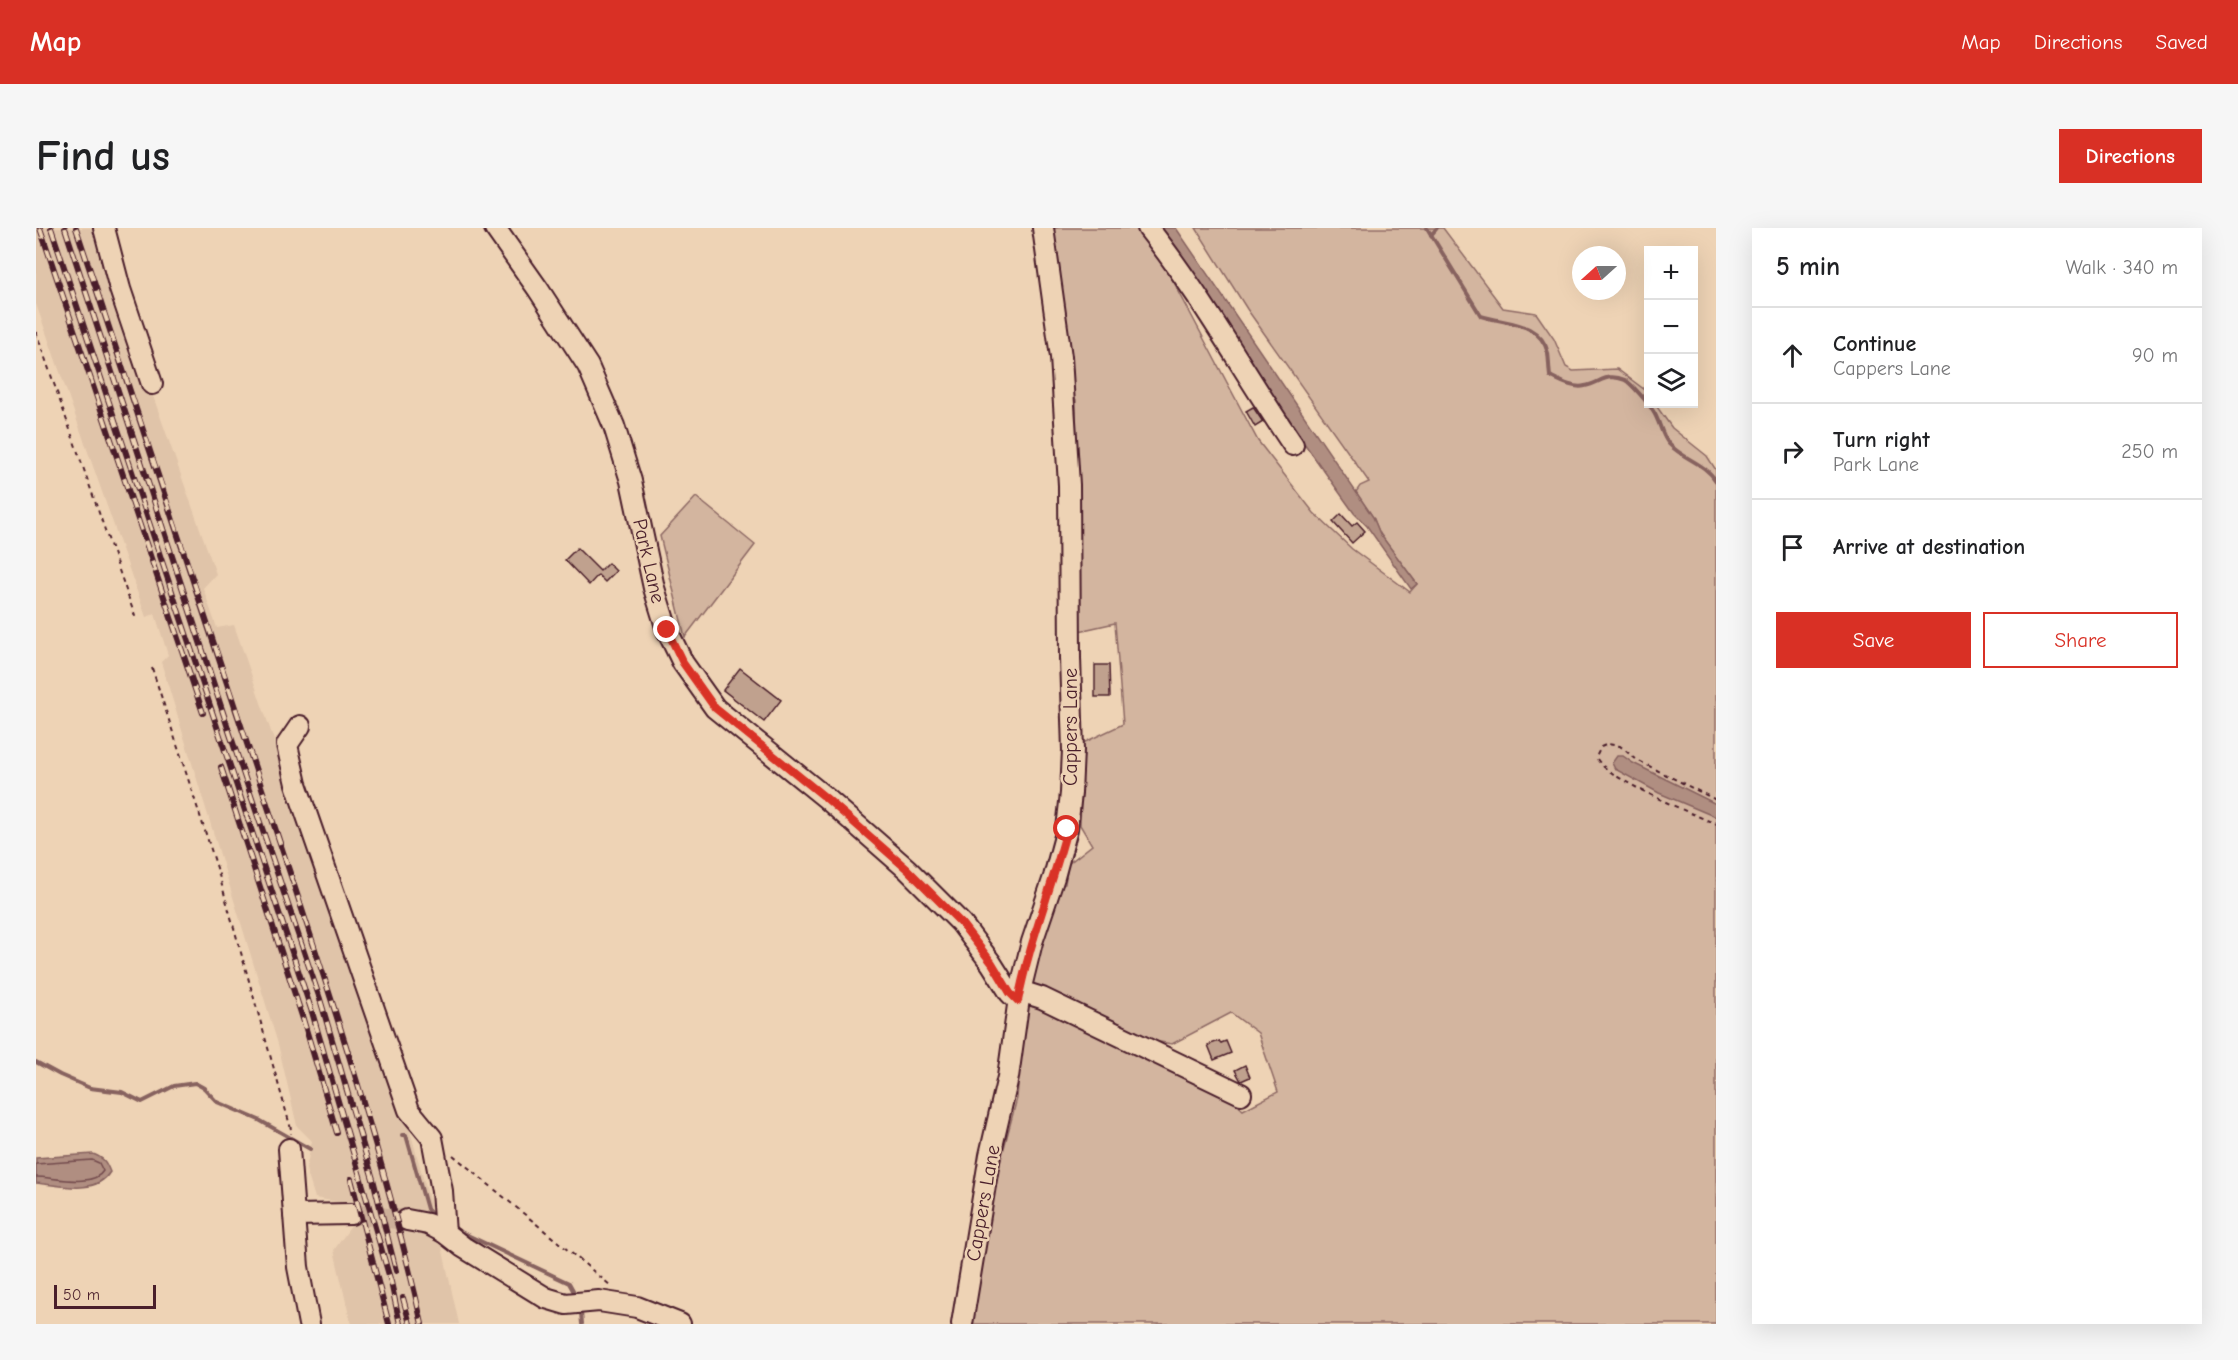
<!DOCTYPE html>
<html lang="en">
<head>
<meta charset="utf-8">
<style>
	:root { --surface:#fff; --page:#f6f6f6; --text:#202124; --muted:#757577; --line:#e0e0e0; --accent:#d93025 }
	body { margin:0; font-family:"Comic Neue",sans-serif; background:var(--page); color:var(--text) }
	.controls { position:absolute; right:18px; top:18px; display:grid; overflow:hidden; border-radius:0px; box-shadow:0 6px 24px #0002 }
	.controls button { width:54px; height:54px; display:grid; place-items:center; padding:0; border:0; border-bottom:2px solid var(--line); background:var(--surface); color:var(--text); font:30px sans-serif }
	.compass { position:absolute; left:1536px; top:18px; width:54px; height:54px; border-radius:50%; background:var(--surface); box-shadow:0 6px 24px #0002; rotate:249deg }
	.scale { position:absolute; left:18px; bottom:15px; width:102px; box-sizing:border-box; padding-left:6px; border:3px solid #4a1f2b; border-top:0; font-size:16px; line-height:21px; white-space:nowrap; color:#4a1f2b; -webkit-text-stroke:4px #eed3b5; paint-order:stroke }
	.stop { position:absolute; width:18px; height:18px; margin:-14px; border:4px solid #d93025; border-radius:50%; background:#fff }
	.stop.end { background:#d93025; border-color:#fff; box-shadow:0 2px 6px #0008 }
	.list { margin:0; padding:0; list-style:none }
	h2 { display:flex; justify-content:space-between; align-items:center; height:78px; margin:0; padding:0 24px; font-size:26px }
	h2 small { font-size:20px; font-weight:400; color:var(--muted) }
	.list li { display:grid; grid-template-columns:39px 1fr auto; gap:18px; align-items:center; box-sizing:border-box; height:96px; padding:0 24px; border-top:2px solid var(--line) }
	.list b { display:block; font-size:22px; white-space:nowrap }
	.list p { margin:0; font-size:20px; white-space:nowrap; color:var(--muted) }
	.list em { font-size:20px; font-style:normal; color:var(--muted) }
	.actions { display:flex; gap:12px; padding:18px 24px }
	.actions a { flex:1; padding:14px 0; border:2px solid var(--accent); border-radius:0px; text-align:center; font-size:21px; color:var(--accent) }
	.actions .main { background:var(--accent); color:#fff }
	.icon { flex:none; width:33px; height:33px; fill:none; stroke:currentColor; stroke-width:2; stroke-linecap:round; stroke-linejoin:round }
	.map { position:relative; flex:none; width:1680px; height:1096px; overflow:hidden; border-radius:0px }
	header { display:flex; align-items:center; gap:36px; box-sizing:border-box; height:84px; padding:0 30px; background:var(--accent); color:#fff }
	header strong { font-size:28px }
	nav { display:flex; gap:33px; margin-inline-start:auto; font-size:21px }
	.intro { display:flex; align-items:center; justify-content:space-between; box-sizing:border-box; height:144px; padding:0 36px }
	h1 { margin:0; font-size:42px }
	.button { padding:15px 27px; border-radius:0px; background:var(--accent); color:#fff; font-size:21px; font-weight:700 }
	main { display:flex; gap:36px; padding:0 36px }
	aside { flex:1; background:var(--surface); border-radius:0px; box-shadow:0 6px 24px #0002 }
	.map>svg:first-child { display:block }
	.built { fill:#e0c4a9 }
	.green { fill:#d3b59f; stroke:#8e6a65; stroke-width:1.5 }
	.water { fill:#b08e81; stroke:#87625f; stroke-width:1.5 }
	.lines { fill:none; stroke-linecap:round; stroke-linejoin:round }
	.shore { stroke:#734b4d; stroke-width:1.5 }
	.stream { stroke:#87625f; stroke-width:4 }
	.building { fill:#c0a18e; stroke:#4a1f2b; stroke-width:1.5 }
	.minor-tunnel { stroke:#cdaf99; stroke-width:20; stroke-dasharray:20 10; stroke-linecap:butt }
	.minor-casing { stroke:#4a1f2b; stroke-width:24 }
	.path { stroke:#4a1f2b; stroke-width:2; stroke-dasharray:4.5 4.5; stroke-linecap:butt }
	.minor { stroke:#eed3b5; stroke-width:20 }
	.rail-casing { stroke:#4a1f2b; stroke-width:6 }
	.rail { stroke:#eed3b5; stroke-width:4; stroke-dasharray:11; stroke-linecap:butt }
	.route { stroke:#d93025; stroke-width:8 }
	.labels { text-anchor:middle; dominant-baseline:central; stroke-width:5; stroke-linejoin:round; paint-order:stroke }
	.street-label { font-size:20px; fill:#4a1f2b; stroke:#eed3b5 }
</style>
</head>
<body>
<header>
<strong>Map</strong>
<nav><a>Map</a><a>Directions</a><a>Saved</a></nav>
</header>
<div class="intro"><h1>Find us</h1><a class="button">Directions</a></div>
<main>
<div class="map">
<svg width="1680" height="1096" viewBox="0 0 1680 1096">
	<rect width="100%" height="100%" fill="#eed3b5"/>
	<filter id="ink" filterUnits="userSpaceOnUse"><feTurbulence type="fractalNoise" baseFrequency=".0167" numOctaves="2"/><feDisplacementMap in="SourceGraphic" scale="12" xChannelSelector="R" yChannelSelector="G"/><feConvolveMatrix kernelMatrix="1 2 1 2 8 2 1 2 1" color-interpolation-filters="sRGB"/></filter>
	<g filter="url(#ink)">
		<path class="built" d="M 0,0 L 63,0 L 77,55 L 180,346 L 167,360 L 181,400 L 198,397 L 374,903 L 395,978 L 389,987 L 393,1004 L 405,1014 L 423,1096 L 315,1096 L 298,1022 L 318,994 L 313,976 L 279,970 L 270,941 L 276,913 L 261,898 L 242,816 L 125,434 L 132,427 L 119,386 L 110,389 L 0,76 Z"/>
		<g class="green">
			<path d="M 1019,0 L 1102,0 L 1113,12 L 1133,45 L 1222,213 L 1278,285 L 1316,321 L 1374,364 L 1381,356 L 1344,306 L 1337,289 L 1320,264 L 1324,258 L 1333,254 L 1211,81 L 1160,0 L 1407,0 L 1467,80 L 1500,85 L 1518,111 L 1530,139 L 1537,143 L 1581,141 L 1609,162 L 1612,166 L 1612,176 L 1619,176 L 1636,200 L 1671,228 L 1680,242 L 1680,1096 L 935,1096 L 955,970 L 981,870 L 989,777 L 1003,775 L 1191,867 L 1207,882 L 1242,864 L 1222,805 L 1195,785 L 1136,816 L 1118,813 L 996,758 L 1007,705 L 1022,659 L 1029,656 L 1032,636 L 1056,617 L 1044,597 L 1047,515 L 1087,496 L 1079,395 L 1043,403 L 1040,172 L 1033,159 L 1017,6 Z"/>
			<path d="M 660,269 L 719,317 L 649,409 L 624,308 Z"/>
		</g>
		<g class="water">
			<path d="M 1120,0 L 1140,0 L 1337,289 L 1344,306 L 1381,356 L 1375,361 L 1331,298 L 1318,285 L 1228,159 Z"/>
			<path d="M 1581,528 L 1587,528 L 1597,535 L 1680,576 L 1680,589 L 1623,565 L 1579,541 L 1576,535 Z"/>
			<path d="M 57,926 C 68,930 70,934 74,944 C 59,968 24,957 0,955 L 0,930 Z"/>
		</g>
		<g class="lines">
			<path class="shore" d="M 0,936 L 56,932 L 63,935 L 67,943 C 57,960 17,949 0,949"/>
			<g class="stream">
				<path d="M 1391,0 L 1445,88 C 1470,96 1504,93 1512,125 C 1513,132 1513,141 1514,148 C 1524,153 1538,161 1549,158 C 1565,155 1570,144 1589,152 C 1595,155 1613,176 1617,183 C 1624,193 1625,207 1633,216 C 1647,231 1669,235 1680,253"/>
				<path d="M 1395,7 L 1401,0"/>
				<path d="M 0,834 L 24,847 L 54,860 L 86,864 L 106,874 L 138,858 L 159,855 L 168,860 L 181,874 L 223,892 L 274,921"/>
				<path d="M 366,907 L 370,907 L 391,981 L 399,990"/>
				<path d="M 425,1004 L 533,1055 L 538,1064"/>
				<path d="M 545,1084 L 546,1096"/>
			</g>
		</g>
		<g class="building">
			<path d="M 1217,179 L 1227,194 L 1219,199 L 1210,183 Z"/>
			<path d="M 1305,286 L 1316,298 L 1321,294 L 1329,303 L 1316,315 L 1297,294 Z"/>
			<path d="M 541,320 L 564,343 L 572,335 L 580,343 L 569,354 L 562,347 L 553,357 L 529,332 Z"/>
			<path d="M 1059,437 L 1073,437 L 1074,469 L 1059,469 Z"/>
			<path d="M 704,440 L 745,472 L 728,494 L 687,462 Z"/>
			<path d="M 1183,813 L 1185,815 L 1190,813 L 1195,825 L 1178,832 L 1172,817 Z"/>
			<path d="M 1209,837 L 1214,849 L 1205,853 L 1199,842 Z"/>
		</g>
		<g class="lines">
			<path class="minor-tunnel" d="M 315,986 L 371,992"/>
			<defs>
				<g id="minor">
					<path d="M 68,0 L 84,61 L 116,156"/>
					<path d="M 459,0 L 502,61 L 552,138 L 578,198 L 595,253 L 618,360 L 631,402 L 647,435 L 679,480 L 790,570 L 871,641 L 925,695 L 955,735 L 974,765 L 982,773"/>
					<path d="M 1112,0 C 1166,68 1208,145 1257,217"/>
					<path d="M 264,498 L 251,517 L 260,556 L 373,882 L 396,910 L 406,963 L 409,1005"/>
					<path d="M 984,763 L 1006,770 L 1205,866"/>
					<path d="M 253,921 L 262,1039 L 273,1096"/>
					<path d="M 258,987 L 315,986"/>
					<path d="M 371,992 L 392,996 L 409,1005 L 427,1019 L 510,1070 L 530,1076 L 563,1073 L 601,1079 L 644,1096"/>
					<path d="M 926,1096 L 954,927 L 972,849 L 984,763 L 996,714 L 1018,649 L 1031,601 L 1035,565 L 1037,522 L 1034,430 L 1033,257 L 1025,129 L 1007,0"/>
				</g>
			</defs>
			<use href="#minor" class="minor-casing"/>
			<g class="path">
				<path d="M 0,104 L 100,391"/>
				<path d="M 116,440 L 181,640 L 255,901 L 255,906"/>
				<path d="M 1680,572 L 1601,532 L 1584,518 L 1572,516 L 1565,519 L 1560,529 C 1568,550 1657,586 1680,596"/>
				<path d="M 417,927 L 574,1057"/>
			</g>
			<use href="#minor" class="minor"/>
			<defs>
				<g id="rail">
					<path d="M 4,0 L 167,485"/>
					<path d="M 15,0 L 276,784 L 355,1054 L 364,1096"/>
					<path d="M 29,0 L 194,506 L 284,771 L 337,951 L 360,1043"/>
					<path d="M 40,0 C 104,192 168,384 231,576 C 288,747 346,919 386,1096"/>
					<path d="M 185,539 L 267,791 L 301,905"/>
					<path d="M 315,951 L 353,1096"/>
					<path d="M 367,1070 L 374,1096"/>
				</g>
			</defs>
			<use href="#rail" class="rail-casing"/>
			<use href="#rail" class="rail"/>
		</g>
	</g>
	<g class="lines" filter="url(#ink)">
		<path class="route" d="M 631,402 L 647,435 L 679,480 L 790,570 L 871,641 L 925,695 L 956,735 L 974,765 L 982,773 C 993,715 1016,659 1031,601"/>
	</g>
	<g class="labels">
		<g class="street-label">
			<text transform="translate(613 333) rotate(77)">Park Lane</text>
			<text transform="translate(1034 499) rotate(-90)">Cappers Lane</text>
			<text transform="translate(947 975) rotate(-80)">Cappers Lane</text>
		</g>
	</g>
</svg>
<div class="controls">
<button>+</button>
<button>−</button>
<button><svg class="icon" aria-label="layers" viewBox="0 0 24 24"><path d="M12 4l9 5-9 5-9-5zM3 14l9 5 9-5"/></svg></button>
</div>
<svg class="compass" viewBox="-18 -18 36 36"><path d="M0-13l5 13h-10z" fill="#e53935"/><path d="M0 13l5-13h-10z" fill="#757577"/></svg>
<div class="scale">50 m</div>
<div class="stop" style="left:1031px;top:601px"></div>
<div class="stop end" style="left:631px;top:402px"></div>
</div>
<aside>
<h2>5 min<small>Walk · 340 m</small></h2>
<ul class="list">
<li><svg class="icon" aria-label="ahead" viewBox="0 0 24 24"><path d="M12 20V5M6 11l6-6 6 6"/></svg><div><b>Continue</b><p>Cappers Lane</p></div><em>90 m</em></li>
<li><svg class="icon" aria-label="right" viewBox="0 0 24 24"><path d="M7 20v-9h11M14 6l5 5-5 5"/></svg><div><b>Turn right</b><p>Park Lane</p></div><em>250 m</em></li>
<li><svg class="icon" aria-label="arrive" viewBox="0 0 24 24"><path d="M6 21V4h12l-3 4 3 4H6"/></svg><div><b>Arrive at destination</b></div></li>
</ul>
<div class="actions"><a class="main">Save</a><a>Share</a></div>
</aside>
</main>
</body>
</html>
